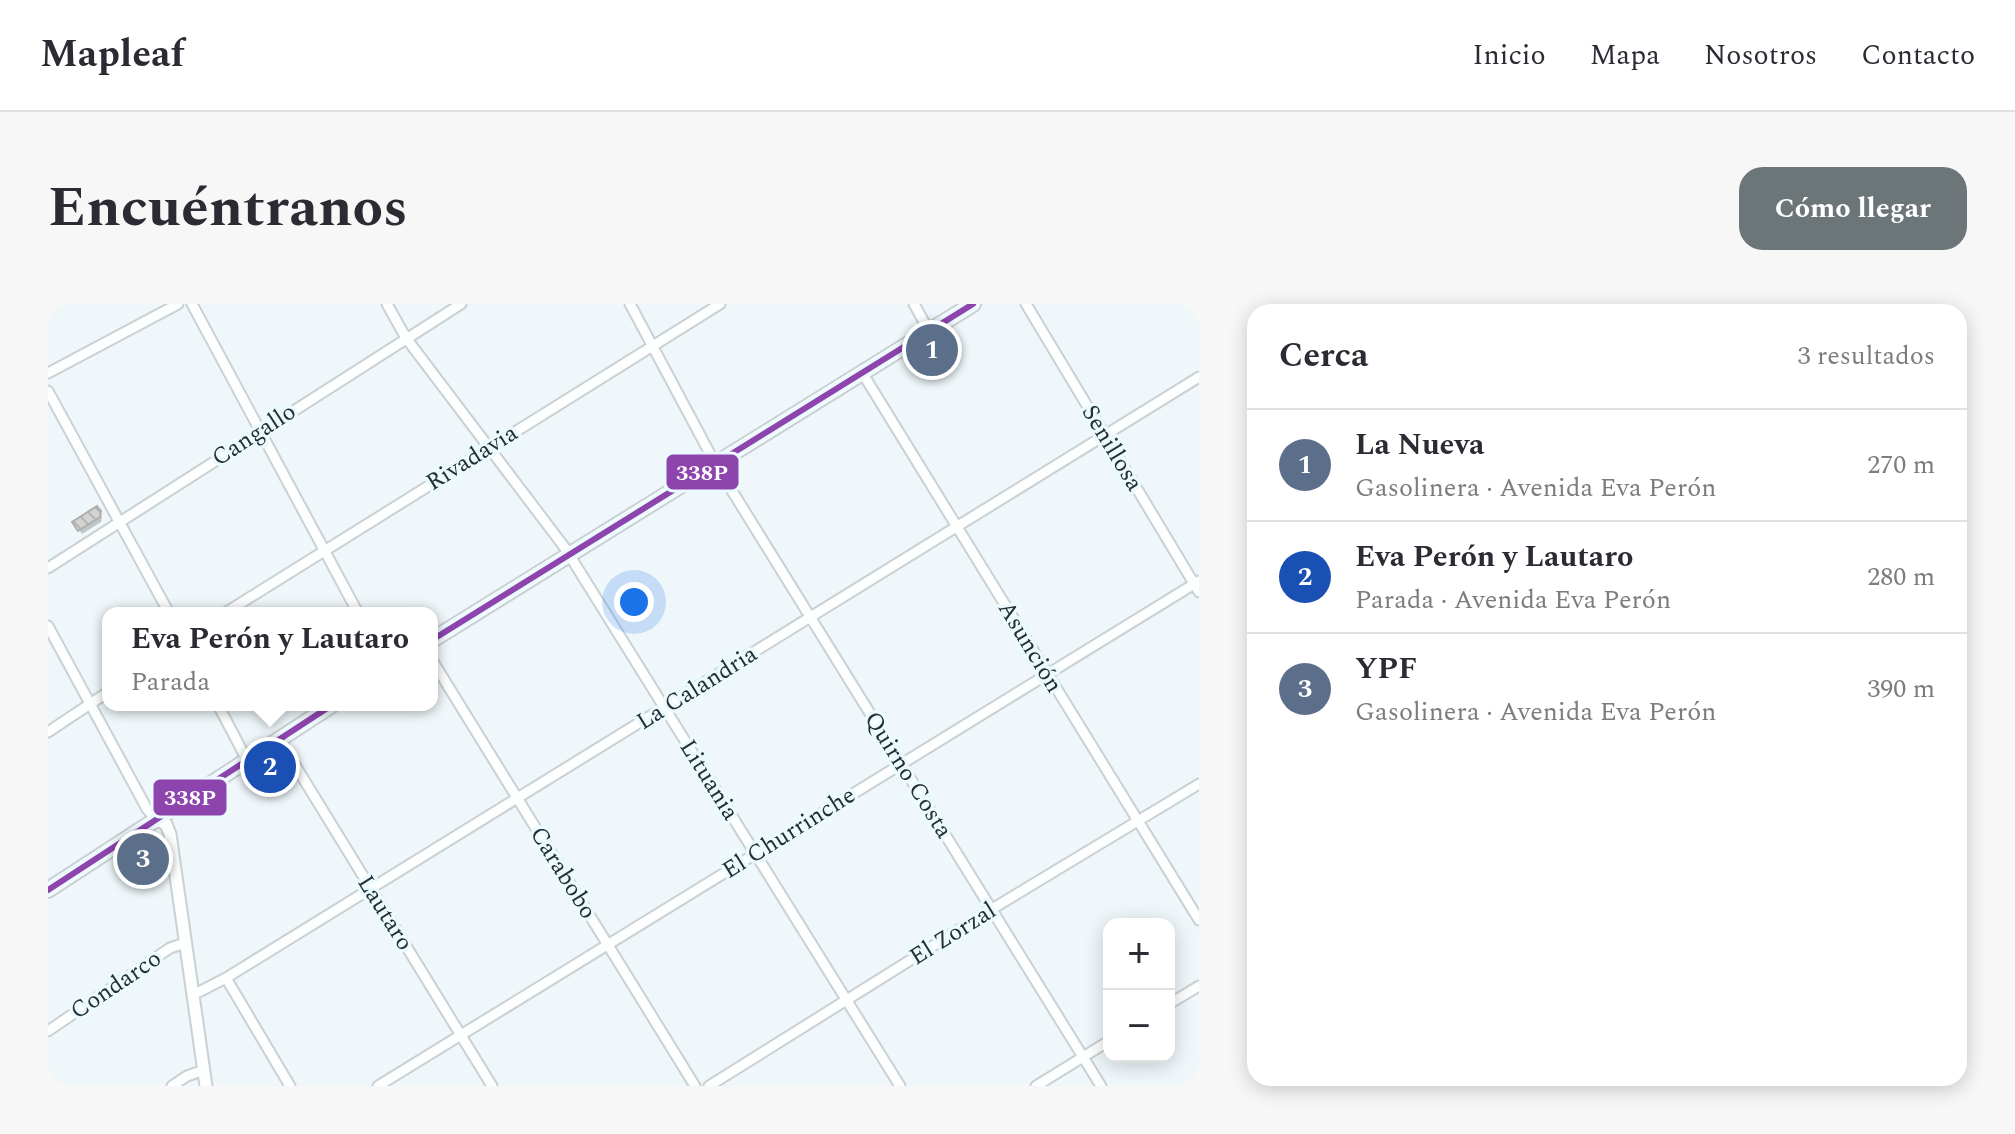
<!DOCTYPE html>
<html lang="es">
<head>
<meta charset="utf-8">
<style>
	:root { --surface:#fff; --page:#f7f7f7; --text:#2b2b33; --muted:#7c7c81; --line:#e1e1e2; --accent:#6c7578 }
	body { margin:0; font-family:Spectral,serif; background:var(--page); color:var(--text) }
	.controls { position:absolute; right:24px; bottom:24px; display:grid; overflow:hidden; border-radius:16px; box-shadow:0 4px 20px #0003 }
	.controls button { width:72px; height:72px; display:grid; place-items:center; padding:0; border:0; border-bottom:2px solid var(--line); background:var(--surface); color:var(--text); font:40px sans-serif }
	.you { position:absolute; left:586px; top:298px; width:28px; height:28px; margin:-20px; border:6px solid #fff; border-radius:50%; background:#1a73e8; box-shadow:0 0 0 12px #1a73e833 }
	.badge { display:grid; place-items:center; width:52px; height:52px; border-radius:50%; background:var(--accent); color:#fff; font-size:26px; font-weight:700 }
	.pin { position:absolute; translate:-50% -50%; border:4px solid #fff; box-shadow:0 2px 8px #0006 }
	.popup { position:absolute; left:54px; top:303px; width:336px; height:104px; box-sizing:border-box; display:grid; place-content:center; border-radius:16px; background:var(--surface); filter:drop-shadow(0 2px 6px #0005); font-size:26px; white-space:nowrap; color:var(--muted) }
	.popup b { font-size:30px; color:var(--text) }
	.popup::after { content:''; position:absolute; left:50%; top:100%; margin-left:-16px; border:16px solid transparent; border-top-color:var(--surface) }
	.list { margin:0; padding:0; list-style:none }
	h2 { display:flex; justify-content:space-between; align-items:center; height:104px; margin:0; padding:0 32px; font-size:34px }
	h2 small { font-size:26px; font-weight:400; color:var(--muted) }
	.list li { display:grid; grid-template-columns:52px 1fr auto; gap:24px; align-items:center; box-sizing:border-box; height:112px; padding:0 32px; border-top:2px solid var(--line) }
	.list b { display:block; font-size:30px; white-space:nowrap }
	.list p { margin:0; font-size:26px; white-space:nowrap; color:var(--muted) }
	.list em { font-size:26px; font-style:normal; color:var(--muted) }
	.map { position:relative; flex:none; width:1151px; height:782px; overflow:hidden; border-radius:24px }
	header { display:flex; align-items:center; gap:48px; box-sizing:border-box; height:112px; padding:0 40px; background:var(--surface); border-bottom:2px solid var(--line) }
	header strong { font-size:38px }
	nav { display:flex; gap:44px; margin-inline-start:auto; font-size:28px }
	.intro { display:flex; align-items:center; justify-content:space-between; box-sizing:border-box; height:192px; padding:0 48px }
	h1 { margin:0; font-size:56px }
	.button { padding:20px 36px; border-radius:24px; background:var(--accent); color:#fff; font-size:28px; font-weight:700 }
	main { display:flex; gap:48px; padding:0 48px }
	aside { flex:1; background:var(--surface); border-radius:24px; box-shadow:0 4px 20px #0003 }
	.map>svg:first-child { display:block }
	.shadow { fill:#0003 }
	.building { fill:url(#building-back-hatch); stroke:#aeaeac; stroke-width:2 }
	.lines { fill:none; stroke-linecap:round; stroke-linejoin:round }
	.minor-casing { stroke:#c9d1d4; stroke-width:13 }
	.tertiary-casing { stroke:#c9d1d4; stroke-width:15 }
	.primary-casing { stroke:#c9d1d4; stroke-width:18 }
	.minor { stroke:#fdfefe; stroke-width:9 }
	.tertiary { stroke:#fdfefe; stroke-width:11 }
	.primary { stroke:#fdfefe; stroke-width:14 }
	.bus-1-casing { stroke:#ebfafe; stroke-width:12 }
	.bus-1 { stroke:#8e44ad; stroke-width:6 }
	.labels { text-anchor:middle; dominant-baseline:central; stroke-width:7; stroke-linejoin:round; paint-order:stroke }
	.street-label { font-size:24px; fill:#252f32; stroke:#ebfafe }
	.line-badge { stroke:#ebfafe; stroke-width:3 }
	.badge-label { font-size:22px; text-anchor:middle; font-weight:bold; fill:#fff }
</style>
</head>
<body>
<header>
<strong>Mapleaf</strong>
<nav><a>Inicio</a><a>Mapa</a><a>Nosotros</a><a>Contacto</a></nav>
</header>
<div class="intro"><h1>Encuéntranos</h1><a class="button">Cómo llegar</a></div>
<main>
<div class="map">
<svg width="1151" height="782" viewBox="0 0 1151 782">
	<defs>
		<pattern id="building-back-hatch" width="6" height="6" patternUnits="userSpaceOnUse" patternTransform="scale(2)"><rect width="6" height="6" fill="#d3d3d2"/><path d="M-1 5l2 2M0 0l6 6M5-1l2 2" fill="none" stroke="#b5b5b5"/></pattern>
	</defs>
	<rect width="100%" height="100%" fill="#eff7fa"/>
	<path class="shadow" d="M 48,204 L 54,213 L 53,218 L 34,230 L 27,219 Z"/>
	<path class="building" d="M 49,202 L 53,207 L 52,213 L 30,227 L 24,218 Z"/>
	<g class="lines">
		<defs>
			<g id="minor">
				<path d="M 144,0 L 310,309"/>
				<path d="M 339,0 L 358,34 L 517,244 L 852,782"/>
				<path d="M 582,0 L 668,161 L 1053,782"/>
				<path d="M 866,0 L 881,27"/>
				<path d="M 978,0 L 1151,288"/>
				<path d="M 0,69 L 130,0"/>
				<path d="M 815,70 L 1151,616"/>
				<path d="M 0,87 L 121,309"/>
				<path d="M 0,264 L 413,0"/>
				<path d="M 177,309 L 672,0"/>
				<path d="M 0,322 L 99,505 L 108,515"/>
				<path d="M 384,356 L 647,782"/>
				<path d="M 170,401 L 199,456"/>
				<path d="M 0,428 L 60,388"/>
				<path d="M 231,435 L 444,782"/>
				<path d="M 178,674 L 242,782"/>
				<path d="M 145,691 L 178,674 L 1151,73"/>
				<path d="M 1121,700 L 1151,682"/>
				<path d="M 0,727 L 122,644 L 137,639"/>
				<path d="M 124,782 L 139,772 L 156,766"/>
				<path d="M 330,782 L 1151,277"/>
				<path d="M 661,782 L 944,605 L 1151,480"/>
				<path d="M 988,782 L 1061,737"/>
			</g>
			<path id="tertiary" d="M 108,515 L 118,520 L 122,530 L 158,782"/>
			<g id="primary">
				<path d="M 384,336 L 925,0"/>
				<path d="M 0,586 L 284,401"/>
			</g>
		</defs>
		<use href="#minor" class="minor-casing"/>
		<use href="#tertiary" class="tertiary-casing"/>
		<use href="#primary" class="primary-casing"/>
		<use href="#minor" class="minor"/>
		<use href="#tertiary" class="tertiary"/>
		<use href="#primary" class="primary"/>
		<defs>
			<g id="bus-1">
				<path d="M 384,336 L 925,0"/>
				<path d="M 0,586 L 284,401"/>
			</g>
		</defs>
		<use href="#bus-1" class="bus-1-casing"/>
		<use href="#bus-1" class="bus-1"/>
	</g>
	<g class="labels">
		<g class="street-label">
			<text transform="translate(206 131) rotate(-33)">Cangallo</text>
			<text transform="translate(1064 144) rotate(59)">Senillosa</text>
			<text transform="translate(424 154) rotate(-32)">Rivadavia</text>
			<text transform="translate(982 343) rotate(59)">Asunción</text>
			<text transform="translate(649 384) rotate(-32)">La Calandria</text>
			<text transform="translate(860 471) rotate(58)">Quirno Costa</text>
			<text transform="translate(661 476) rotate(58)">Lituania</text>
			<text transform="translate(741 529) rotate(-32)">El Churrinche</text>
			<text transform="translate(515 569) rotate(58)">Carabobo</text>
			<text transform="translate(337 609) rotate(58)">Lautaro</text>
			<text transform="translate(905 630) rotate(-32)">El Zorzal</text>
			<text transform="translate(68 681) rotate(-34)">Condarco</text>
		</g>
	</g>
	<g class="line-badge">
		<rect x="617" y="149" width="75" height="38" rx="8" fill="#8e44ad"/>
		<rect x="104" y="474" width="76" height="39" rx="8" fill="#8e44ad"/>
	</g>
	<g class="badge-label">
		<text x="654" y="176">338P</text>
		<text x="142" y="501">338P</text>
	</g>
</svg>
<div class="controls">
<button>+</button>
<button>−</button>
</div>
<div class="you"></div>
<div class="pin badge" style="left:884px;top:46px;background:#5c6f8a">1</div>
<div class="pin badge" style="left:222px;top:463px;background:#1a4fb4">2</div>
<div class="popup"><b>Eva Perón y Lautaro</b>Parada</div>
<div class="pin badge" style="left:95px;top:555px;background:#5c6f8a">3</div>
</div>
<aside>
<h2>Cerca<small>3 resultados</small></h2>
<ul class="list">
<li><span class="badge" style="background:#5c6f8a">1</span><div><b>La Nueva</b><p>Gasolinera · Avenida Eva Perón</p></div><em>270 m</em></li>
<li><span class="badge" style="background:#1a4fb4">2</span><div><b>Eva Perón y Lautaro</b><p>Parada · Avenida Eva Perón</p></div><em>280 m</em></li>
<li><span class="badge" style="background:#5c6f8a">3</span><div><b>YPF</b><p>Gasolinera · Avenida Eva Perón</p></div><em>390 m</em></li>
</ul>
</aside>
</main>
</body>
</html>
